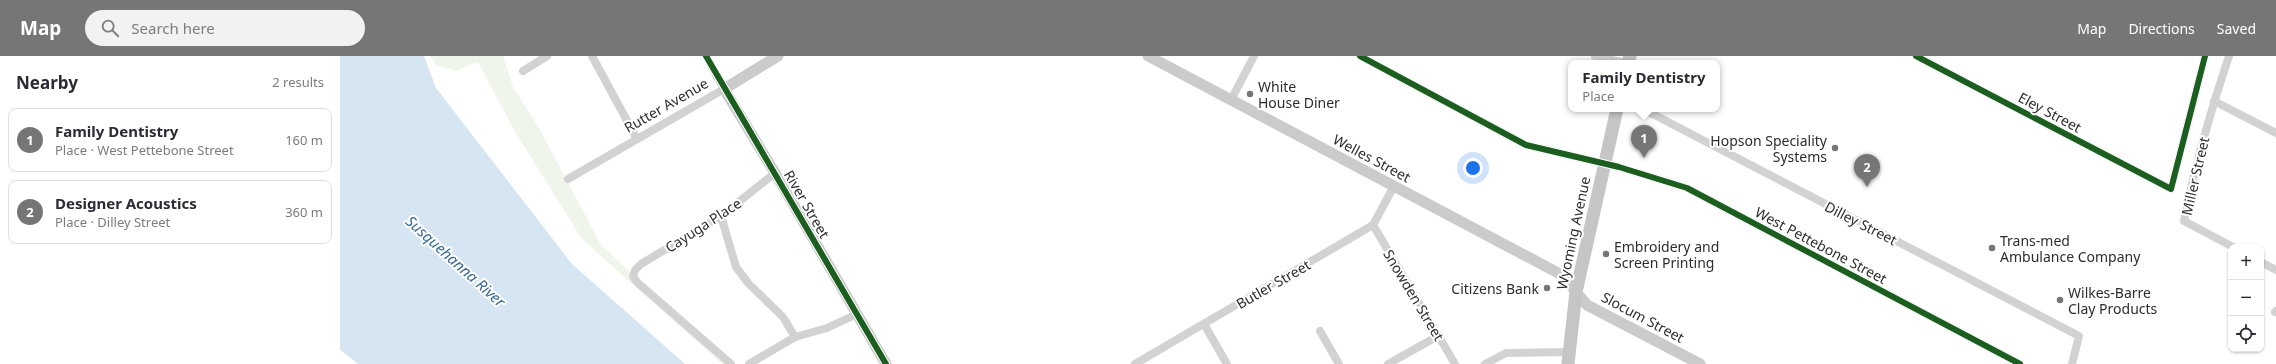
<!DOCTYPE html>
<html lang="en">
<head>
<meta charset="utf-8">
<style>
	:root { --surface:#fff; --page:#f2f2f3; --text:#2b2b33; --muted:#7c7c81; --line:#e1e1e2; --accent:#767676 }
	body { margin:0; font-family:"Noto Sans",sans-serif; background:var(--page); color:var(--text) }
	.controls { position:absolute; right:12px; bottom:12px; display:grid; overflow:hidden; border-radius:8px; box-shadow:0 1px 3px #0004 }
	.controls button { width:36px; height:36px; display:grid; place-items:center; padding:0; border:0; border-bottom:1px solid var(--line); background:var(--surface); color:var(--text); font:20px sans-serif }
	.you { position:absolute; left:1133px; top:112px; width:14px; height:14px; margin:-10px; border:3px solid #fff; border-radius:50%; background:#1a73e8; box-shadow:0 0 0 6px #1a73e833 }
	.badge { display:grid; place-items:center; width:26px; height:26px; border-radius:50%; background:var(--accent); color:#fff; font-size:13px; font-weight:700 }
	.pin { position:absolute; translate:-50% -33px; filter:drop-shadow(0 1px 2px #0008) }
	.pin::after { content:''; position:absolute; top:21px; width:14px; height:12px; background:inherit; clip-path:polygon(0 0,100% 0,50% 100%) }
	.popup { position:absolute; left:1228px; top:4px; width:152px; height:52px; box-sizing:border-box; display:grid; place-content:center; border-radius:8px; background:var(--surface); filter:drop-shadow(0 1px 3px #0005); font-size:13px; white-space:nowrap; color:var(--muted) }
	.popup b { font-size:15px; color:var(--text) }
	.popup::after { content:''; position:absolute; left:50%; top:100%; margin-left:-8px; border:8px solid transparent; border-top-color:var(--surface) }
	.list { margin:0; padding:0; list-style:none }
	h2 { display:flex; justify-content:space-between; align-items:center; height:52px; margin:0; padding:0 16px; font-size:17px }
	h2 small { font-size:13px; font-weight:400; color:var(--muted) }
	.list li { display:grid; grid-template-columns:26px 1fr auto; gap:12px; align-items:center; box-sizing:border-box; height:64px; margin:0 8px 8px; padding:0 8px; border:1px solid var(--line); border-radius:8px }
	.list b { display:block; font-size:15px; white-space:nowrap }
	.list p { margin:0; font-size:13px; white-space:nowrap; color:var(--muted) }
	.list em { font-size:13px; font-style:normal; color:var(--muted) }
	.icon { flex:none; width:22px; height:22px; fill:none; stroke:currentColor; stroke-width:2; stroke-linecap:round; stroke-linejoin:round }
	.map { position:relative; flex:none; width:1936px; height:308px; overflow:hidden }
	header { display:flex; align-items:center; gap:24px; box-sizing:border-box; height:56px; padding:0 20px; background:var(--accent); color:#fff }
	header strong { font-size:19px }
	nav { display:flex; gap:22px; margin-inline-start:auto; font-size:14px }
	.search { width:280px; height:36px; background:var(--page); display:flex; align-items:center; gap:10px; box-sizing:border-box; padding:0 14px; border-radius:22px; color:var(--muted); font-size:15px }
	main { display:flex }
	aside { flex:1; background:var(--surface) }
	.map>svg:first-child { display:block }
	.green { fill:#eff5ea }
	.water { fill:#d5e5f2 }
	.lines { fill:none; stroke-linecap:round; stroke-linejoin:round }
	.street { stroke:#d2d2d2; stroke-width:8 }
	.secondary { stroke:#cbcbcb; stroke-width:11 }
	.primary { stroke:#c5c5c5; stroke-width:13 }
	.cycleway-casing { stroke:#fff; stroke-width:8 }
	.cycleway { stroke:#1b5e20; stroke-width:6 }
	.poi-dot { fill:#767676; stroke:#fff; stroke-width:1.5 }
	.labels { text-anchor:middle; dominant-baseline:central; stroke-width:4; stroke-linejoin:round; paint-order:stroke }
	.poi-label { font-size:14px; fill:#2d2d2d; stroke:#fff; text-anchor:start }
	.street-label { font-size:14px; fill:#2d2d2d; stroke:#fff }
	.water-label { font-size:15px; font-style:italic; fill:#366894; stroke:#fff }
</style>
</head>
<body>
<header>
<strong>Map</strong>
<div class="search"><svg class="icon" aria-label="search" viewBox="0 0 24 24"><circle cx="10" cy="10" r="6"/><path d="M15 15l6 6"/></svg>Search here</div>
<nav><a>Map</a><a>Directions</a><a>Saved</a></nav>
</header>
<main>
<aside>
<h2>Nearby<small>2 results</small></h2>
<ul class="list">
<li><span class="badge">1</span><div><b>Family Dentistry</b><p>Place · West Pettebone Street</p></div><em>160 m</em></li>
<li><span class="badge">2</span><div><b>Designer Acoustics</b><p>Place · Dilley Street</p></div><em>360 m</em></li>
</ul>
</aside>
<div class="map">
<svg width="1936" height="308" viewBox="0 0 1936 308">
	<rect width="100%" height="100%" fill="#fff"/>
	<path class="green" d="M 90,0 L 163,0 L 173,31 L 199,72 L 261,189 L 388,308 L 382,308 L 242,183 L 174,74 L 138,6 L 116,15 L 96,9 Z"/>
	<path class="water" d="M 0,0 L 84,0 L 96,32 L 232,208 L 345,308 L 18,308 L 0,294 Z"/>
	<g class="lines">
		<g class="street">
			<path d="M 252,0 L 297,83"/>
			<path d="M 1020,0 L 1186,89 L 1279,111 L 1347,132 L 1680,308"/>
			<path d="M 1255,0 L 1285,7"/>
			<path d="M 1576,0 L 1831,133 L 1865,0"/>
			<path d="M 1889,0 C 1871,54 1855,109 1844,165 L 1893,191"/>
			<path d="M 183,15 L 207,0"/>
			<path d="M 891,44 L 914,0"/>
			<path d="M 1874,45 L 1936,77"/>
			<path d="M 1303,53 L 1739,280 L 1732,308"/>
			<path d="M 228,123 L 384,33 L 366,0"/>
			<path d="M 381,160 L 396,211 L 408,227 L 443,261 L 455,281"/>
			<path d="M 1033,169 L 1115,308"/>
			<path d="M 1921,206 L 1936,214"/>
			<path d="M 1935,256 L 1936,255"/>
			<path d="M 864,268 L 887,308"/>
			<path d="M 980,275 L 999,308"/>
			<path d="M 391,308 L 298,227 L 293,221 L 295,214 L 301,208 L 381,160 L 435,117"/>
			<path d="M 409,308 L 455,281 L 487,272 L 517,258"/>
			<path d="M 795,308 L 1033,169 L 1054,130"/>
			<path d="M 1048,308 L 1098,280"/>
			<path d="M 1145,308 L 1166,297 L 1229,296"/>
		</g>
		<g class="secondary">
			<path d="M 438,0 L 384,33 L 435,117 L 546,308"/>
			<path d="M 808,0 L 1222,219 L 1247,249 L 1360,308"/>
		</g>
		<g class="primary">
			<path d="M 1288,7 L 1290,0"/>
			<path d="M 1228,308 L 1236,236 L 1277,53"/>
		</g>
		<defs>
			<g id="cycleway">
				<path d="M 366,0 L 546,308"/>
				<path d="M 1020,0 L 1186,89 L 1279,111 L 1347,132 L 1680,308"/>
				<path d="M 1576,0 L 1831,133 L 1865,0"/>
			</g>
		</defs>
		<use href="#cycleway" class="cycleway-casing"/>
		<use href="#cycleway" class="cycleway"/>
	</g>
	<g class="poi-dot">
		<circle cx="910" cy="38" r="4"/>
		<circle cx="1495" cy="92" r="4"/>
		<circle cx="1652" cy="192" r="4"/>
		<circle cx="1266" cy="198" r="4"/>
		<circle cx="1207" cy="232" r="4"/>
		<circle cx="1720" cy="244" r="4"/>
	</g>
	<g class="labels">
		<g class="poi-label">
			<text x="918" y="30">White<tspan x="918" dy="16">House Diner</tspan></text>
			<text x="1487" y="84" text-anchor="end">Hopson Speciality<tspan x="1487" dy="16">Systems</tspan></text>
			<text x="1660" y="184">Trans-med<tspan x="1660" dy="16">Ambulance Company</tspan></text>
			<text x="1274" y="190">Embroidery and<tspan x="1274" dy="16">Screen Printing</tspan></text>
			<text x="1199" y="232" text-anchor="end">Citizens Bank</text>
			<text x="1728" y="236">Wilkes-Barre<tspan x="1728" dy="16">Clay Products</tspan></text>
		</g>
		<g class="street-label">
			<text transform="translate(326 49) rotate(-30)">Rutter Avenue</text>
			<text transform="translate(1710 56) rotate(28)">Eley Street</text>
			<text transform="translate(1032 102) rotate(28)">Welles Street</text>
			<text transform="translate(1855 120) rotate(-77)">Miller Street</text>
			<text transform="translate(467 148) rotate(60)">River Street</text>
			<text transform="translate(1521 167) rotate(27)">Dilley Street</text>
			<text transform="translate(363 169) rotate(-33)">Cayuga Place</text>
			<text transform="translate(1233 177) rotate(-78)">Wyoming Avenue</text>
			<text transform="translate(1481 189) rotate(28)">West Pettebone Street</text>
			<text transform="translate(933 228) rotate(-30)">Butler Street</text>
			<text transform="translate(1074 239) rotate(59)">Snowden Street</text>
			<text transform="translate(1303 261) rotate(28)">Slocum Street</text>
		</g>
		<g class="water-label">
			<text transform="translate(116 205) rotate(42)">Susquehanna River</text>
		</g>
	</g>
</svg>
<div class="controls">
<button>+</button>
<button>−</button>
<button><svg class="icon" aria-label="locate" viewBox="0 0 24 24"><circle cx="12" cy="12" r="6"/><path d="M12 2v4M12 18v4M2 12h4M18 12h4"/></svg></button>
</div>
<div class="you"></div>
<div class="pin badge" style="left:1304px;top:102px">1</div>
<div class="popup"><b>Family Dentistry</b>Place</div>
<div class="pin badge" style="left:1527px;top:131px">2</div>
</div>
</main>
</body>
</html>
